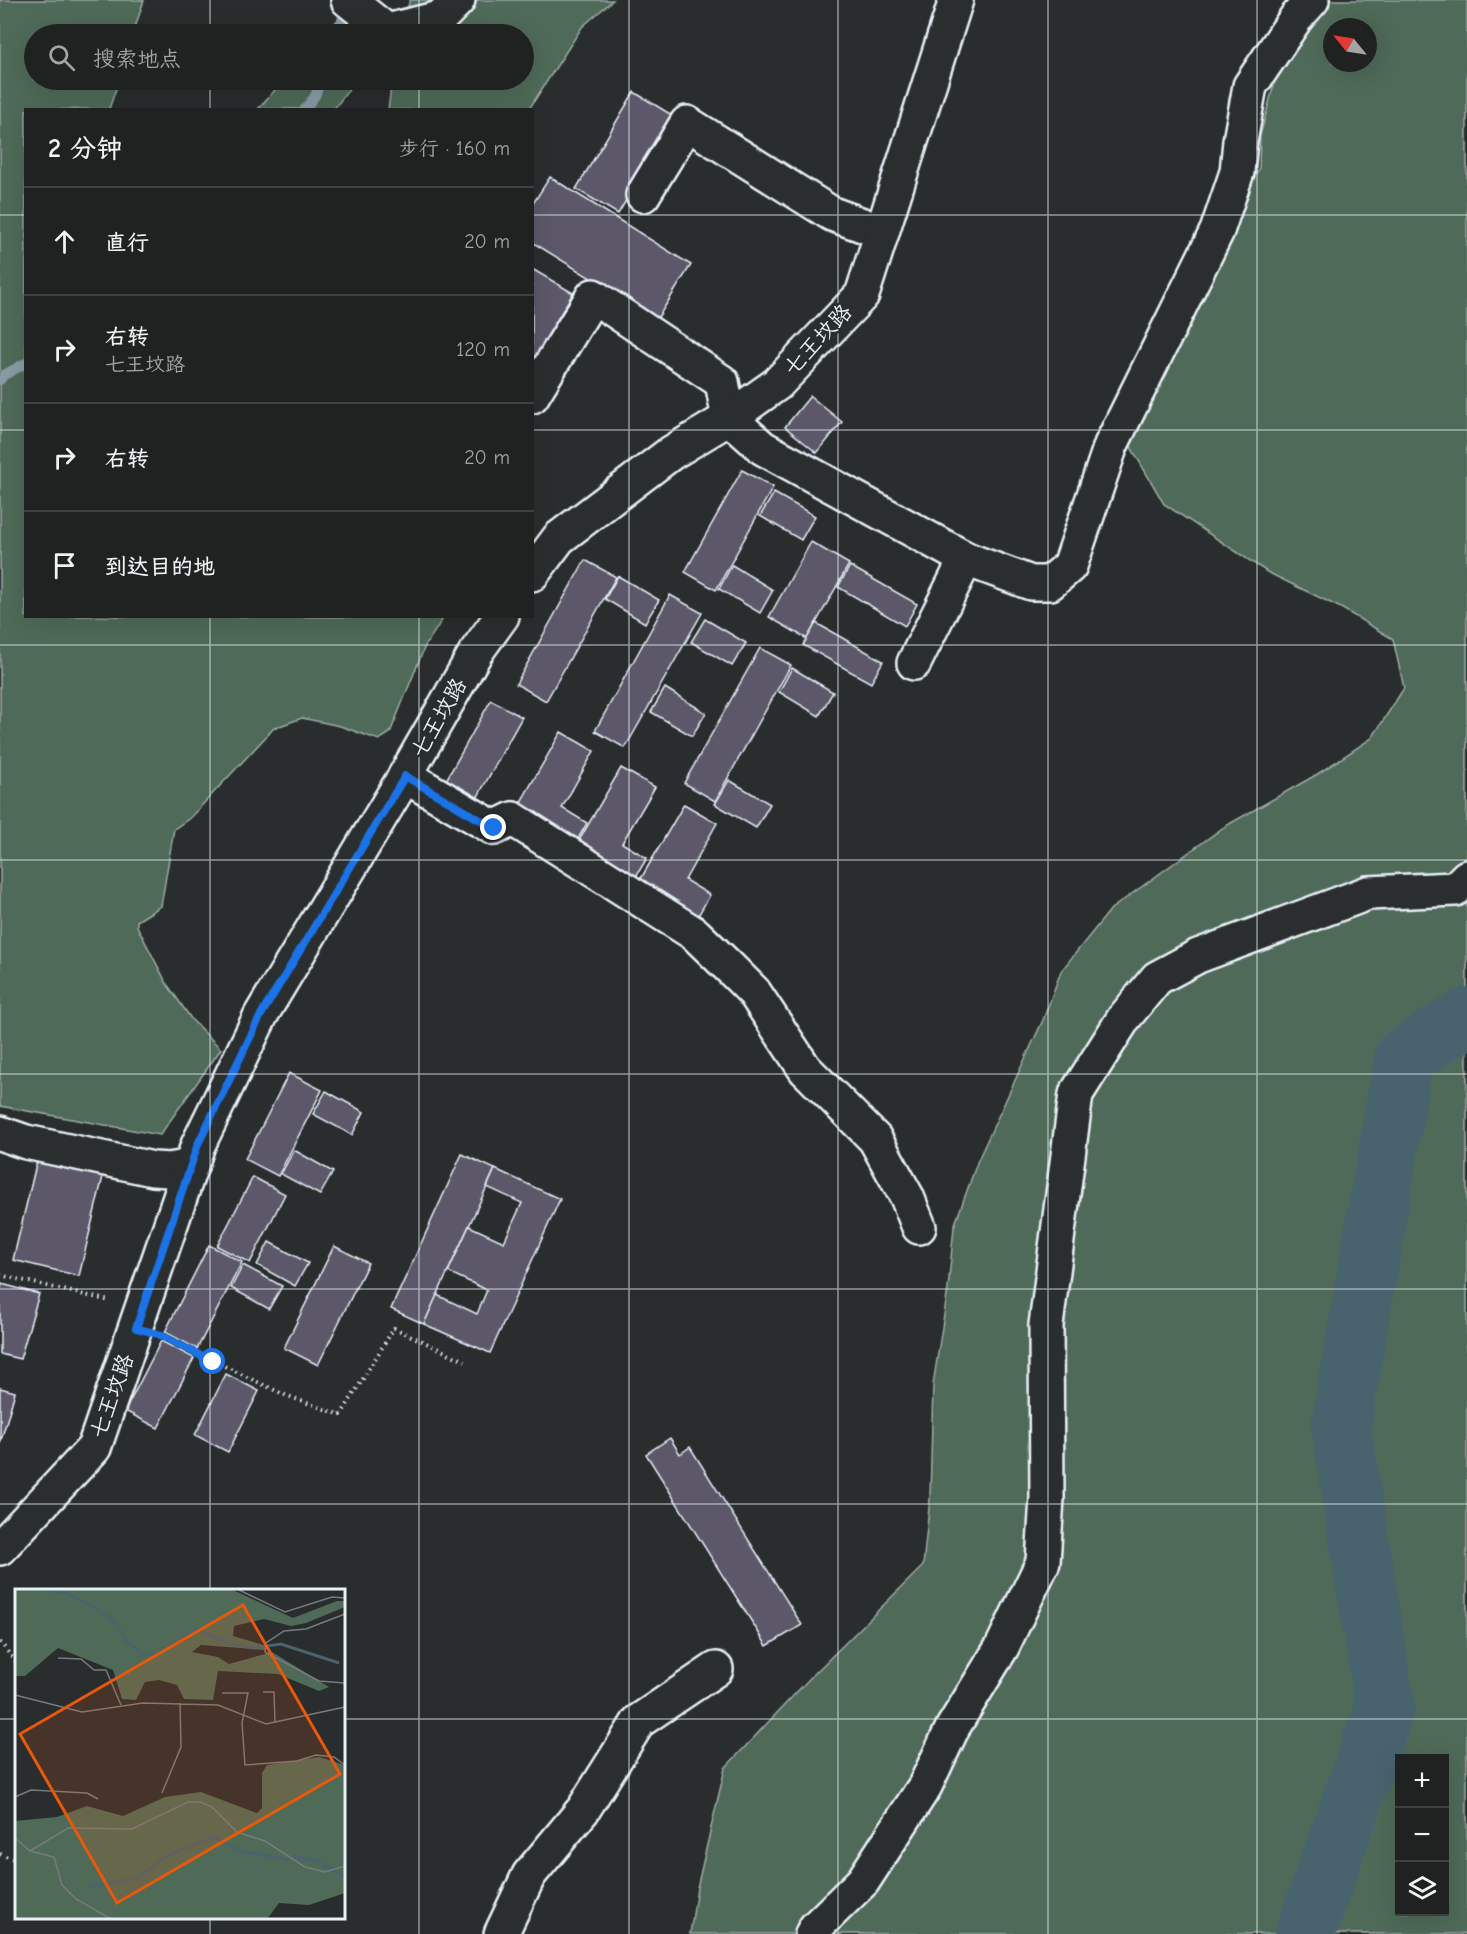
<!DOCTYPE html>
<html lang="zh">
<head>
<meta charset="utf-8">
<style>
	:root { --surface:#202222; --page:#2d2f2f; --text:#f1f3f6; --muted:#a2a4a5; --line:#3d3f40 }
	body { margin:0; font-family:"Comic Neue","LXGW WenKai TC",sans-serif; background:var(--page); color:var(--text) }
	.controls { position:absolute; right:18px; bottom:18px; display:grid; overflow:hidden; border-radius:0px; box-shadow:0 6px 24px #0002 }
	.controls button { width:54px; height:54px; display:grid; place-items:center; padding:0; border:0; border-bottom:2px solid var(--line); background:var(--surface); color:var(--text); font:30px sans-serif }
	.compass { position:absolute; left:1323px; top:18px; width:54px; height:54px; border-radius:50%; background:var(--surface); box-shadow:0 6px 24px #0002; rotate:300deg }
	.stop { position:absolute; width:18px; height:18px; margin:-14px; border:4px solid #1a73e8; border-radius:50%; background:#fff }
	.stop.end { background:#1a73e8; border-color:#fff; box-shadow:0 2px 6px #0008 }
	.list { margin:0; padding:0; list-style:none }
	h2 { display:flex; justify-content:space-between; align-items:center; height:78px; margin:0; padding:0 24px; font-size:26px }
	h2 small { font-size:20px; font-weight:400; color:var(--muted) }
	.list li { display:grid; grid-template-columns:39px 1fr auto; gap:18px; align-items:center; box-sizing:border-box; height:108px; padding:0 24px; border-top:2px solid var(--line) }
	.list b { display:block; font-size:22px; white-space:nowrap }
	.list p { margin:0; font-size:20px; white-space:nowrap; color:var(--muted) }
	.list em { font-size:20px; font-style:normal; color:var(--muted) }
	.icon { flex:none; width:33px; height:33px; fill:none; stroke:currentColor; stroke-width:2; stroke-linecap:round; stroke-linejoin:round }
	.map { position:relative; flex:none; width:1467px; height:1934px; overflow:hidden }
	.search { position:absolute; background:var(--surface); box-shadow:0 6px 24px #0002; left:24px; top:24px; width:510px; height:66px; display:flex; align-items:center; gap:15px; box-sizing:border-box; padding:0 21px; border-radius:33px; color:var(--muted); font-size:22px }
	.panel { position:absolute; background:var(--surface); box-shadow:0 6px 24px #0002; left:24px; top:108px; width:510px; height:510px; border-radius:0px }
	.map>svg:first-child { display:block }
	.green { fill:#506a58; stroke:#9caea8; stroke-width:1.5; fill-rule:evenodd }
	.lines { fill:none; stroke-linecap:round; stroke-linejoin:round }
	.stream { stroke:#899ca5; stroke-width:10 }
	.river { stroke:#4a636e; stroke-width:60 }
	.building { fill:#5c596b; stroke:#e8f1f8; stroke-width:1.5 }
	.minor-casing { stroke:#e8f1f8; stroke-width:38 }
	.path { stroke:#e8f1f8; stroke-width:4; stroke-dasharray:1.5 4.5; stroke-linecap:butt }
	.minor { stroke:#2a2d2e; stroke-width:33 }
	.route { stroke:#1a73e8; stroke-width:8 }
	.grid { fill:none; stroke:#e8f1f8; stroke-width:1.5; stroke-opacity:0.55 }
	.labels { text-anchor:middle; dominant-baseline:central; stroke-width:5; stroke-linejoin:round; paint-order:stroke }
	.street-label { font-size:22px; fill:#e8f1f8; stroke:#2a2d2e }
	.inset-river { fill:none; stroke:#4a636e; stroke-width:3 }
	.inset-road { fill:none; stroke:#767b7f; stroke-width:1.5 }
	.view { fill:#e8590c; fill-opacity:0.15; stroke:#e8590c; stroke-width:3 }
	.inset-edge { fill:none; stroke:#e8f1f8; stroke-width:3 }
</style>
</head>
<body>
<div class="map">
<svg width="1467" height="1934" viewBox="0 0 1467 1934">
	<rect width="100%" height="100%" fill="#2a2d2e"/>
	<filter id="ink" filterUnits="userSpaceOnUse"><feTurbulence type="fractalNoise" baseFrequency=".0167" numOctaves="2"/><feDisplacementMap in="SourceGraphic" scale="12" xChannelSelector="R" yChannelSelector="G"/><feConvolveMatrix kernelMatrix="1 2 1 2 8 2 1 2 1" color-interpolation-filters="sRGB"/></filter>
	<g filter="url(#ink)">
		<g class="green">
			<path d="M 0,0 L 144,0 L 133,34 L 34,34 L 34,80 L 119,80 L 109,109 L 26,110 L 26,616 L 444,617 L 425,646 L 390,733 L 379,740 L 340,726 L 302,718 L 274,728 L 190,818 L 174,829 L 161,906 L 137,921 L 137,926 L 167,984 L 192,1020 L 221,1049 L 160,1135 L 0,1106 Z"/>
			<path d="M 357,0 L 371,34 L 324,34 Z"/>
			<path d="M 410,0 L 613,0 L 582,27 L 529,109 L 388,110 L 392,80 L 524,80 L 524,34 L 399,34 Z"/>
			<path d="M 1326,0 L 1467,0 L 1467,1934 L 690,1934 L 697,1888 L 725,1768 L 810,1678 L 923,1566 L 930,1498 L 933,1385 L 948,1289 L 954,1227 L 978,1160 L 1043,1020 L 1061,971 L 1111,909 L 1224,827 L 1316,775 L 1372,738 L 1404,688 L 1393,639 L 1341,608 L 1267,572 L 1164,504 L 1128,442 L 1259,168 L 1260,136 L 1277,73 ZM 1332,27 L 1368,27 L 1368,63 L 1332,63 ZM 1400,1758 L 1444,1758 L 1444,1912 L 1400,1912 Z"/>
			<path d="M 284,80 L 356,80 L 334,109 L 258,109 Z"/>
		</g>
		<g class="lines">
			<g class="stream">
				<path d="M 337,34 L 348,4"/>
				<path d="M 304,110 L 315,96 L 321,80"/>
				<path d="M 0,380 L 4,375 L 26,363"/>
			</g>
			<path class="river" d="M 1305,1934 L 1385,1707 L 1341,1426 L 1404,1057 L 1467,1017"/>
		</g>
		<g class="building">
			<path d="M 634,92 L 675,117 L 618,214 L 576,189 Z"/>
			<path d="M 550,177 L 691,265 L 657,319 L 532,242 L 532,205 Z"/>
			<path d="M 532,269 L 573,293 L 532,363 Z"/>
			<path d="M 810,396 L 842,422 L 817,453 L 785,427 Z"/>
			<path d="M 742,470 L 773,487 L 716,590 L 685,572 Z"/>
			<path d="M 774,493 L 815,516 L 801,540 L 760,516 Z"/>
			<path d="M 811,542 L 849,564 L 807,639 L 769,617 Z"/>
			<path d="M 585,560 L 616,577 L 546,701 L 516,684 Z"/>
			<path d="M 732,565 L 773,590 L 760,613 L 719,589 Z"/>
			<path d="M 850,566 L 917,604 L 905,626 L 838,587 Z"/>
			<path d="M 618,576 L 659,600 L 645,623 L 605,599 Z"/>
			<path d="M 670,595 L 702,613 L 625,748 L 595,731 Z"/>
			<path d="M 705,619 L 746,643 L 732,666 L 691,642 Z"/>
			<path d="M 816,623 L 883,661 L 871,683 L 803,645 Z"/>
			<path d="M 760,648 L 791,665 L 715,801 L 684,783 Z"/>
			<path d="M 792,668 L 833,692 L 819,716 L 779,692 Z"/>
			<path d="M 665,688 L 706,713 L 692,736 L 651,712 Z"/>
			<path d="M 491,700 L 522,717 L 471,809 L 440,791 Z"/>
			<path d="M 561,732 L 594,751 L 562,808 L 587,823 L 572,849 L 514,814 Z"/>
			<path d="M 621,768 L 655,787 L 622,843 L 647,858 L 632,883 L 574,849 Z"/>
			<path d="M 729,780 L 770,804 L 756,828 L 715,804 Z"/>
			<path d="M 684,804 L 717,823 L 685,880 L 710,895 L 695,921 L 636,887 Z"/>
			<path d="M 289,1073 L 322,1090 L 278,1176 L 245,1159 Z"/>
			<path d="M 326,1091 L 364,1112 L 352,1135 L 313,1114 Z"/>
			<path d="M 40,1148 L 106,1164 L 79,1276 L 13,1260 Z"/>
			<path d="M 294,1150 L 333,1172 L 320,1195 L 281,1174 Z"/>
			<path d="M 462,1154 L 495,1169 L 424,1324 L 391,1309 Z"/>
			<path d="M 495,1169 L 560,1199 L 490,1353 L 424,1324 L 437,1295 L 477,1314 L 487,1290 L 448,1272 L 469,1226 L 504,1242 L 522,1203 L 487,1187 Z"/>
			<path d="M 253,1177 L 285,1194 L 250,1263 L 217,1246 Z"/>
			<path d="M 269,1242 L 308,1263 L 295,1286 L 257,1265 Z"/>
			<path d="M 209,1245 L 242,1262 L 197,1349 L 165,1332 Z"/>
			<path d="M 334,1246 L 368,1263 L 318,1365 L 284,1348 Z"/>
			<path d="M 243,1265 L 282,1286 L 269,1309 L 231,1288 Z"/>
			<path d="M 2,1284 L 39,1294 L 20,1359 L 0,1354 L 0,1292 Z"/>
			<path d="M 161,1341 L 194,1358 L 158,1428 L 125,1411 Z"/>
			<path d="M 226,1374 L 259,1391 L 228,1452 L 195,1435 Z"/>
			<path d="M 0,1388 L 15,1392 L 0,1444 Z"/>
			<path d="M 670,1438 L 680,1454 L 690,1447 L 802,1625 L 767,1646 L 646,1454 Z"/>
		</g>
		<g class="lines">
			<defs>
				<g id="minor">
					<path d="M 348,0 L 387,31 L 440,18 L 458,0"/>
					<path d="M 643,195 L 687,123 L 832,214 L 882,232"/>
					<path d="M 532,396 L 593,296 L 722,382 L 729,418 L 763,448 L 966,559 L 1031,583 L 1050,583 L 1070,566 L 1111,445 L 1217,231 L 1237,172 L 1240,141 L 1250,86 L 1296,18 L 1312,0"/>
					<path d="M 532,574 L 559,538 L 671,453 L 729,418 L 777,384 L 862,295 L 956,0"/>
					<path d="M 914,663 L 966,559"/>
					<path d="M 405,776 L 494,828 L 513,819 L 695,934 L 728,966 L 754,992 L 805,1069 L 875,1139 L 907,1197 L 919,1227"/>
					<path d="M 0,1133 L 26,1142 L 153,1169 L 170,1170 L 191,1166"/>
					<path d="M 0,1548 L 94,1448 L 198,1145 L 261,1015 L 405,776 L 476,652 L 502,616"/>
					<path d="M 501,1934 L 529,1875 L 583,1810 L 639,1721 L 716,1669"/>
					<path d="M 812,1934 L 816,1927 L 863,1881 L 925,1786 L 953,1727 L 1002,1647 L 1043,1562 L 1047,1498 L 1046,1325 L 1076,1094 L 1124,1018 L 1157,978 L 1198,956 L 1368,893 L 1455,889 L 1467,877"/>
				</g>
			</defs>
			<use href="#minor" class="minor-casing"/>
			<g class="path">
				<path d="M 0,1275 L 110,1301"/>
				<path d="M 165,1338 L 285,1395 L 341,1415 L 394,1328 L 465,1361"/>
				<path d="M 0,1642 L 16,1662"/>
				<path d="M 0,1854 L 14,1859 L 16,1856"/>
			</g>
			<use href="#minor" class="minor"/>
		</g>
	</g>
	<g class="lines" filter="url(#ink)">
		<path class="route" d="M 213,1362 L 158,1334 L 136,1328 L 198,1144 L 261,1015 L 405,776 L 494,828"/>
	</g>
	<path class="grid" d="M 210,0 L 210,34M 419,0 L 419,34M 629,0 L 629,1934M 838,0 L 838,1934M 1048,0 L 1048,1934M 1257,0 L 1257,1934M 210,80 L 210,110M 419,80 L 419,110M 0,215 L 26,215M 532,215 L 1467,215M 0,430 L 26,430M 532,430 L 1467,430M 210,616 L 210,1590M 419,616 L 419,1934M 0,645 L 1467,645M 0,860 L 1467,860M 0,1074 L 1467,1074M 0,1289 L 1467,1289M 0,1504 L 1467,1504M 0,1719 L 16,1719M 344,1719 L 1467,1719M 210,1918 L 210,1934"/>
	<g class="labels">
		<g class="street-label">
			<text transform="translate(818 340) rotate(-47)">七王坟路</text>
			<text transform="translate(439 718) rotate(-60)">七王坟路</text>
			<text transform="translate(112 1396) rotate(-70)">七王坟路</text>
		</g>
	</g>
	<g transform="translate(15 1589)">
		<rect width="330" height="330" fill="#2a2d2e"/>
		<path d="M 0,0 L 216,0 L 278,29 L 322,12 L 330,12 L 330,18 L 291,34 L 276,37 L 249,30 L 219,37 L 218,47 L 252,57 L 250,61 L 186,56 L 177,63 L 203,68 L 214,75 L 257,63 L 314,98 L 304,102 L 263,85 L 203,82 L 198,111 L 169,110 L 162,96 L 144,91 L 130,93 L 121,111 L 107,110 L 98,81 L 43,59 L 10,87 L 0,87 ZM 304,168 L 330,176 L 330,304 L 294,316 L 264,314 L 252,330 L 0,330 L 0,232 L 42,228 L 72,217 L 108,227 L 150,208 L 186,203 L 242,224 L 247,219 L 247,184 L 252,176 Z" fill="#506a58"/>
		<path class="inset-river" d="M 26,0 L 54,5 L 79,18 L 100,33 L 112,53 L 128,65 L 140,66 L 182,41 L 216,55 L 238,59 L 266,55 L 324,74M 279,267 L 302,272 L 330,288M 74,298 L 123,289 L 153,266 L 199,248 L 225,262 L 273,271"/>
		<path class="inset-road" d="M 222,0 L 270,23 L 317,8 L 330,9M 330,25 L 291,40 L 269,42 L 251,54 L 250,63 L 304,92 L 330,94M 43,69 L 66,70 L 79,81 L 91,81 L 106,116M 248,103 L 259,103 L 260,133M 207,104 L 233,104 L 227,134 L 230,176 L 282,172 L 301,166 L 319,168 L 330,176M 0,106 L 67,123 L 128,114 L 203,116 L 251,135 L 330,118M 147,204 L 166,158 L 165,114M 0,208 L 16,201 L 72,204 L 83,210M 0,249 L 15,262 L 39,268 L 47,296 L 61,310 L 96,330M 15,262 L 53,239 L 117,240 L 173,213 L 185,213 L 197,218 L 222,243 L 250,252 L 290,278 L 310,283 L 330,277"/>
		<path class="view" d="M 228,16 L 325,185 L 102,314 L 5,145 Z"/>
		<rect width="330" height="330" class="inset-edge"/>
	</g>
</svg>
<div class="controls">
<button>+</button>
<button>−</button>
<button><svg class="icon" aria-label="layers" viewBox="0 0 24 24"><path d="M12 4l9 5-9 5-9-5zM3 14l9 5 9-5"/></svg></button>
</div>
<svg class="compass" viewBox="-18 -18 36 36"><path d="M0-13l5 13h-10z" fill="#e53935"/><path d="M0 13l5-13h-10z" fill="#a2a4a5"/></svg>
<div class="stop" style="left:213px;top:1362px"></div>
<div class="stop end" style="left:494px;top:828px"></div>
<div class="search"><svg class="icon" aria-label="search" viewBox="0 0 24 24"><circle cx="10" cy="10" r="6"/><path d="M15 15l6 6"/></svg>搜索地点</div>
<section class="panel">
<h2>2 分钟<small>步行 · 160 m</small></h2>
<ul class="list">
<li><svg class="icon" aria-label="ahead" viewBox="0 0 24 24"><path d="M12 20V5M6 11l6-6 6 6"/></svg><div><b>直行</b></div><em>20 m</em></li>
<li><svg class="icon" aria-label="right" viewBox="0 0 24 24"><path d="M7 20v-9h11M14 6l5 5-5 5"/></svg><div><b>右转</b><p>七王坟路</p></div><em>120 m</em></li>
<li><svg class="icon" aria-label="right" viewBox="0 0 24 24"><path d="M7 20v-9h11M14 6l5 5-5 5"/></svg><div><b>右转</b></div><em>20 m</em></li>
<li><svg class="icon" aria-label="arrive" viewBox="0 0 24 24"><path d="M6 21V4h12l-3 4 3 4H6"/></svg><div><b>到达目的地</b></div></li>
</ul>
</section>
</div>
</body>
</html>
